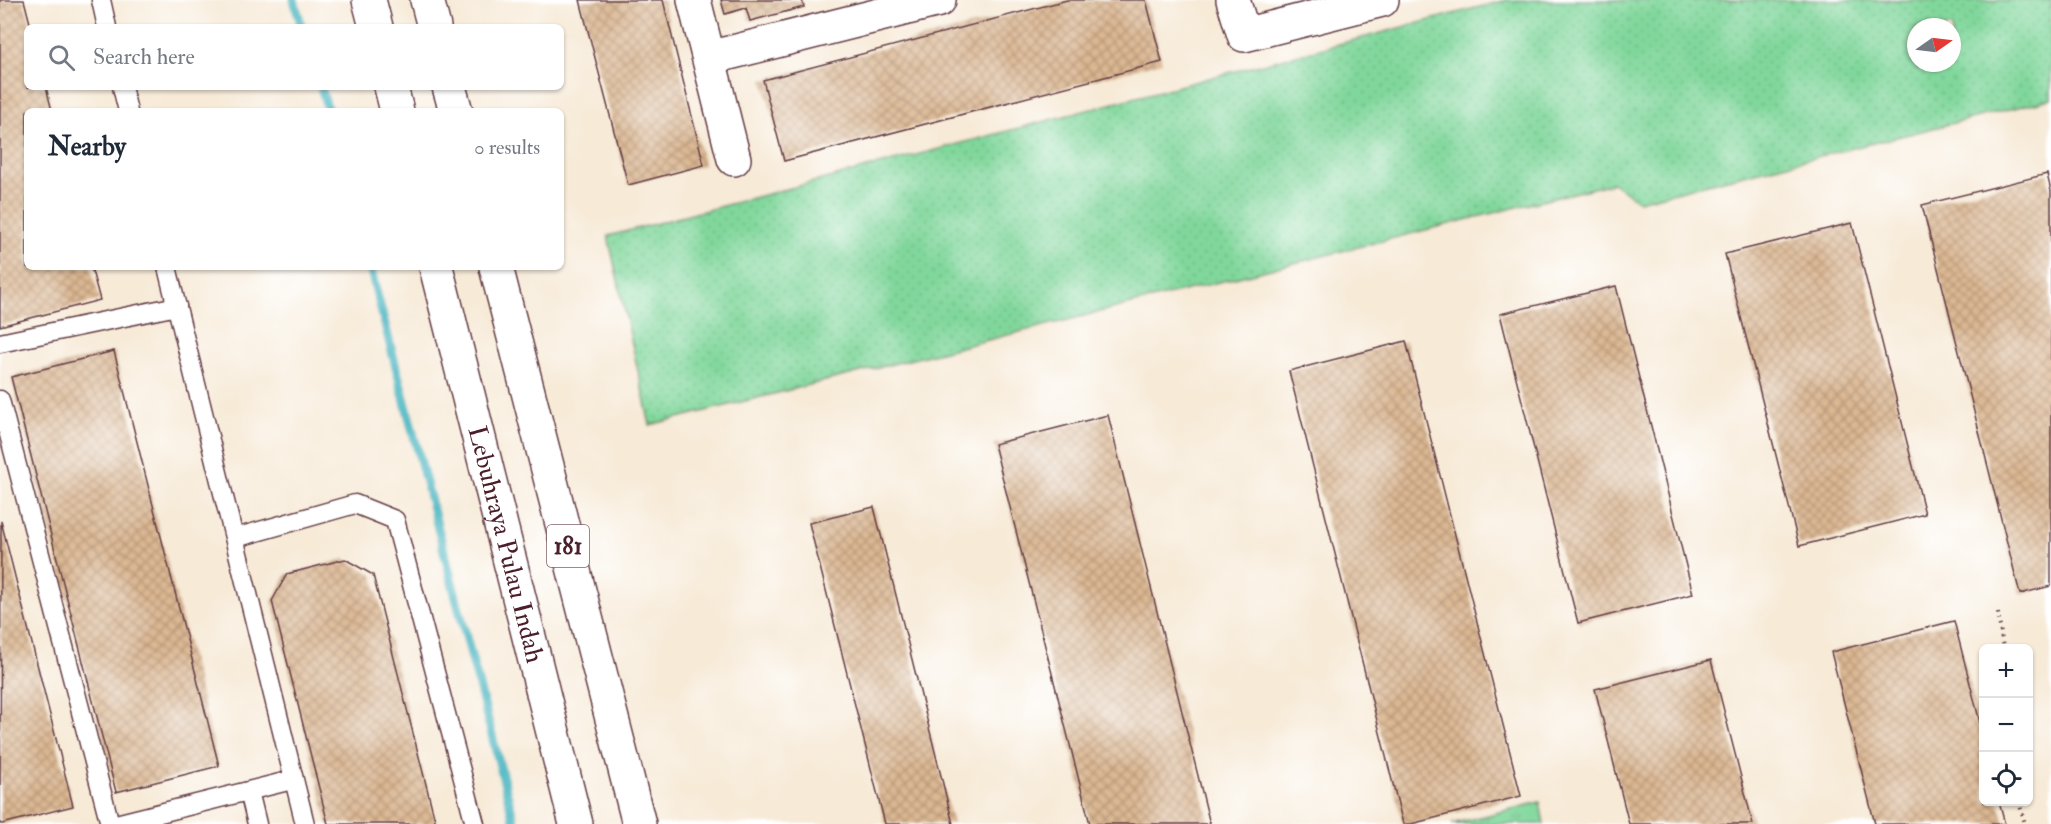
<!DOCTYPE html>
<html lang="en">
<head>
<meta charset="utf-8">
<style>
	:root { --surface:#fff; --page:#f6f6f7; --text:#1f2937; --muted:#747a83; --line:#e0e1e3 }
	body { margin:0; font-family:"IM FELL Double Pica",serif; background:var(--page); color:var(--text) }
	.controls { position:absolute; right:18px; bottom:18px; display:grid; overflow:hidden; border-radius:9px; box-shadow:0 2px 4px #0004 }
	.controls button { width:54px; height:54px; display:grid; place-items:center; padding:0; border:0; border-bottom:2px solid var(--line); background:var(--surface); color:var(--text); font:30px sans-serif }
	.compass { position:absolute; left:1907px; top:18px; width:54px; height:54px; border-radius:50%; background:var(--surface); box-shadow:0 2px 4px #0004; rotate:76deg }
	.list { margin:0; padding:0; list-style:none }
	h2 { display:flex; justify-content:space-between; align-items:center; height:78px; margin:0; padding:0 24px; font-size:26px }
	h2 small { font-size:20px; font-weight:400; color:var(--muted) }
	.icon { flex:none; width:33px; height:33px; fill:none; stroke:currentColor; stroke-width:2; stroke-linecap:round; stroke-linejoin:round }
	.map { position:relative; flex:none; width:2051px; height:824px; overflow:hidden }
	.search { position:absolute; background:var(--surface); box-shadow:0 2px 4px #0004; left:24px; top:24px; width:540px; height:66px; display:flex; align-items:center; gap:15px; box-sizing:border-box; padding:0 21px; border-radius:9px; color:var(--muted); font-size:22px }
	.panel { position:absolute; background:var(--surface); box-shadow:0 2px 4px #0004; left:24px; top:108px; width:540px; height:162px; border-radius:9px }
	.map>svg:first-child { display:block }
	.grass { fill:url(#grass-dots); stroke:#657b63; stroke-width:1.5; fill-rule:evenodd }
	.park { fill:url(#park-tufts); stroke:#657b63; stroke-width:1.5 }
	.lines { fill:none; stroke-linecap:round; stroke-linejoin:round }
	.stream { stroke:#45b4bf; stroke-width:9 }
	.building { fill:url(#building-cross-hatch) }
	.service-casing { stroke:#643d45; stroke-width:21 }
	.minor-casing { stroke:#643d45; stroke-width:36 }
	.primary-casing { stroke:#643d45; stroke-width:36 }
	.path { stroke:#643d45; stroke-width:4; stroke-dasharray:1.5 4.5; stroke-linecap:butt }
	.service { stroke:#fff; stroke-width:18 }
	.minor { stroke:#fff; stroke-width:33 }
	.primary { stroke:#fff; stroke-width:33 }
	.labels { text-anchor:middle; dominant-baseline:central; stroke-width:4.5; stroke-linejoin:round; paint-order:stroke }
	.shield { fill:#fff; stroke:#80626b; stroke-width:1.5 }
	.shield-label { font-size:24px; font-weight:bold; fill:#4a1f2b }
	.street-label { font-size:26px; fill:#4a1f2b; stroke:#fff }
</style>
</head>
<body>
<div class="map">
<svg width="2051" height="824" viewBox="0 0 2051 824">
	<defs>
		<pattern id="grass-dots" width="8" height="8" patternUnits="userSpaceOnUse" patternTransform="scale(1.5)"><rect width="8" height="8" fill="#80d79b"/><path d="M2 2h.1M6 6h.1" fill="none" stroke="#70b886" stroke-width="1.8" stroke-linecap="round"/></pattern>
		<pattern id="park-tufts" width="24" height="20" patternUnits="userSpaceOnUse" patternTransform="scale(1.5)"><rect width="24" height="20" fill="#80d79b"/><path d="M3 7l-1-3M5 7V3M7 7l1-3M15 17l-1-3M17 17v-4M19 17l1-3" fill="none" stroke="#70b886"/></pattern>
		<pattern id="building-cross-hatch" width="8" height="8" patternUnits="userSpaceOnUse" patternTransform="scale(1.5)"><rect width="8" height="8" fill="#dcb893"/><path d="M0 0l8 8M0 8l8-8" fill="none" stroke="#b49578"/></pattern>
	</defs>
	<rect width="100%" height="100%" fill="#fff"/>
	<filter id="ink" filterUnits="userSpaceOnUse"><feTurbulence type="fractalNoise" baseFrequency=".0167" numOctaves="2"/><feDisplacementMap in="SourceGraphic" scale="12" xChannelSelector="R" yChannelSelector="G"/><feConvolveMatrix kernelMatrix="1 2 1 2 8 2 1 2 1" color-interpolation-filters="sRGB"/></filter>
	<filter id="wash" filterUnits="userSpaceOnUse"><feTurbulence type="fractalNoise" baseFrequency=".008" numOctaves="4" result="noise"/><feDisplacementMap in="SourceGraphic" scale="24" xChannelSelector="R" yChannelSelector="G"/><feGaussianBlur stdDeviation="1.35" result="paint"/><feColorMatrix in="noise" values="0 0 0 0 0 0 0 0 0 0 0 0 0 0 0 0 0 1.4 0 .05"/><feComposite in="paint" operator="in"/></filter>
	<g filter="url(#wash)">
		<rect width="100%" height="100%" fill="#f7ead7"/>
		<path class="grass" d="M 1506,0 L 2051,0 L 2051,99 L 1639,201 L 1613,183 L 650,425 L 608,236 ZM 1916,27 L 1952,27 L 1952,63 L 1916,63 Z"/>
		<path class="park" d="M 1540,802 L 1544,824 L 1452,824 Z"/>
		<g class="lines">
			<g class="stream">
				<path d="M 294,0 L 302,27"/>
				<path d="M 321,87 L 328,111"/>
				<path d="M 370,267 L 515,824"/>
			</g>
		</g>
		<g id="blocks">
			<g class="building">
				<path d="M 0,0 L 24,0 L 31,27 L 27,27 L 27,87 L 46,87 L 52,111 L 27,111 L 27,267 L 91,267 L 100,300 L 0,326 Z"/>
				<path d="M 580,0 L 663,0 L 704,165 L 628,185 Z"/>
				<path d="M 721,0 L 802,0 L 804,7 L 750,21 L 746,8 L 725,14 Z"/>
				<path d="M 1067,0 L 1146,0 L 1162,62 L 784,161 L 763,80 Z"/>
				<path d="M 2047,174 L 2051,191 L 2051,586 L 2020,594 L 1922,205 Z"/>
				<path d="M 1852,223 L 1925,514 L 1799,546 L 1725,254 Z"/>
				<path d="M 1616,286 L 1693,594 L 1578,623 L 1500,314 Z"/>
				<path d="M 1406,341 L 1521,796 L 1411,824 L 1403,824 L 1289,371 Z"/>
				<path d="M 114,351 L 219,766 L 116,792 L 11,377 Z"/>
				<path d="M 1108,415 L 1210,824 L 1090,824 L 994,444 Z"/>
				<path d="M 874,507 L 953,824 L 885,824 L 809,523 Z"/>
				<path d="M 1,521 L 73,806 L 2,824 L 0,824 Z"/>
				<path d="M 345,559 L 373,575 L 436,824 L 328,824 L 272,601 L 287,574 Z"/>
				<path d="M 1954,621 L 1984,738 L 1984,802 L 1999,802 L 2005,824 L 1875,824 L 1831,652 Z"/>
				<path d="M 1711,660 L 1753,824 L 1629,824 L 1595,689 Z"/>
			</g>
		</g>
	</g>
	<g filter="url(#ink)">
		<use href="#blocks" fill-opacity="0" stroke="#643d45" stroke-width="1.5"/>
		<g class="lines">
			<defs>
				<g id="service">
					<path d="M 101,0 L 107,27"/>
					<path d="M 122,87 L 128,111"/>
					<path d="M 167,267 L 305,824"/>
					<path d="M 0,343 L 177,306"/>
					<path d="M 0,400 L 110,824"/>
					<path d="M 235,538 L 355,504 L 395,520 L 475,824"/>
					<path d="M 249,791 L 257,824"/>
					<path d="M 116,824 L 292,780"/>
				</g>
				<g id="minor">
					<path d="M 694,0 L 734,159"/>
					<path d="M 1233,0 L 1244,35 L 1382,0"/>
					<path d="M 709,58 L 939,0"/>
				</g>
				<g id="primary">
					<path d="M 369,0 L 376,27"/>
					<path d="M 427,0 L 434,27"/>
					<path d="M 391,87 L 397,111"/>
					<path d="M 449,87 L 456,111"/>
					<path id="s1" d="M 436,267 L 576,824"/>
					<path d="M 496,267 L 639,824"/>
				</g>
			</defs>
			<use href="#service" class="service-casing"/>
			<use href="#minor" class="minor-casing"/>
			<use href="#primary" class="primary-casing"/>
			<g class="path">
				<path d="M 1998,613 L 2003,648"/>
				<path d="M 2019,802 L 2025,824"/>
			</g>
			<use href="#service" class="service"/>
			<use href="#minor" class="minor"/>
			<use href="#primary" class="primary"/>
		</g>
	</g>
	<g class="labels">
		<rect class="shield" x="547" y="525" width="42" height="42" rx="4.5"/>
		<g class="shield-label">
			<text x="568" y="546">181</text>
		</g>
		<g class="street-label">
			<text stroke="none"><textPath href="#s1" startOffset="286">Lebuhraya Pulau Indah</textPath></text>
		</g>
	</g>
</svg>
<div class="controls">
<button>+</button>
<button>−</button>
<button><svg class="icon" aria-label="locate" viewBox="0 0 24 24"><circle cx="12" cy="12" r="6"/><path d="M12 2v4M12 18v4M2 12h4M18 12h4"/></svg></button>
</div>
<svg class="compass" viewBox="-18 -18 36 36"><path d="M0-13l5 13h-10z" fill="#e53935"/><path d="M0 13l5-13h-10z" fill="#747a83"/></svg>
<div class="search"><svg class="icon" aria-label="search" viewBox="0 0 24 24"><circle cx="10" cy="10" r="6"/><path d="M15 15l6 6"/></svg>Search here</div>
<section class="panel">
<h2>Nearby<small>0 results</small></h2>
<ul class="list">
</ul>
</section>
</div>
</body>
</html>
